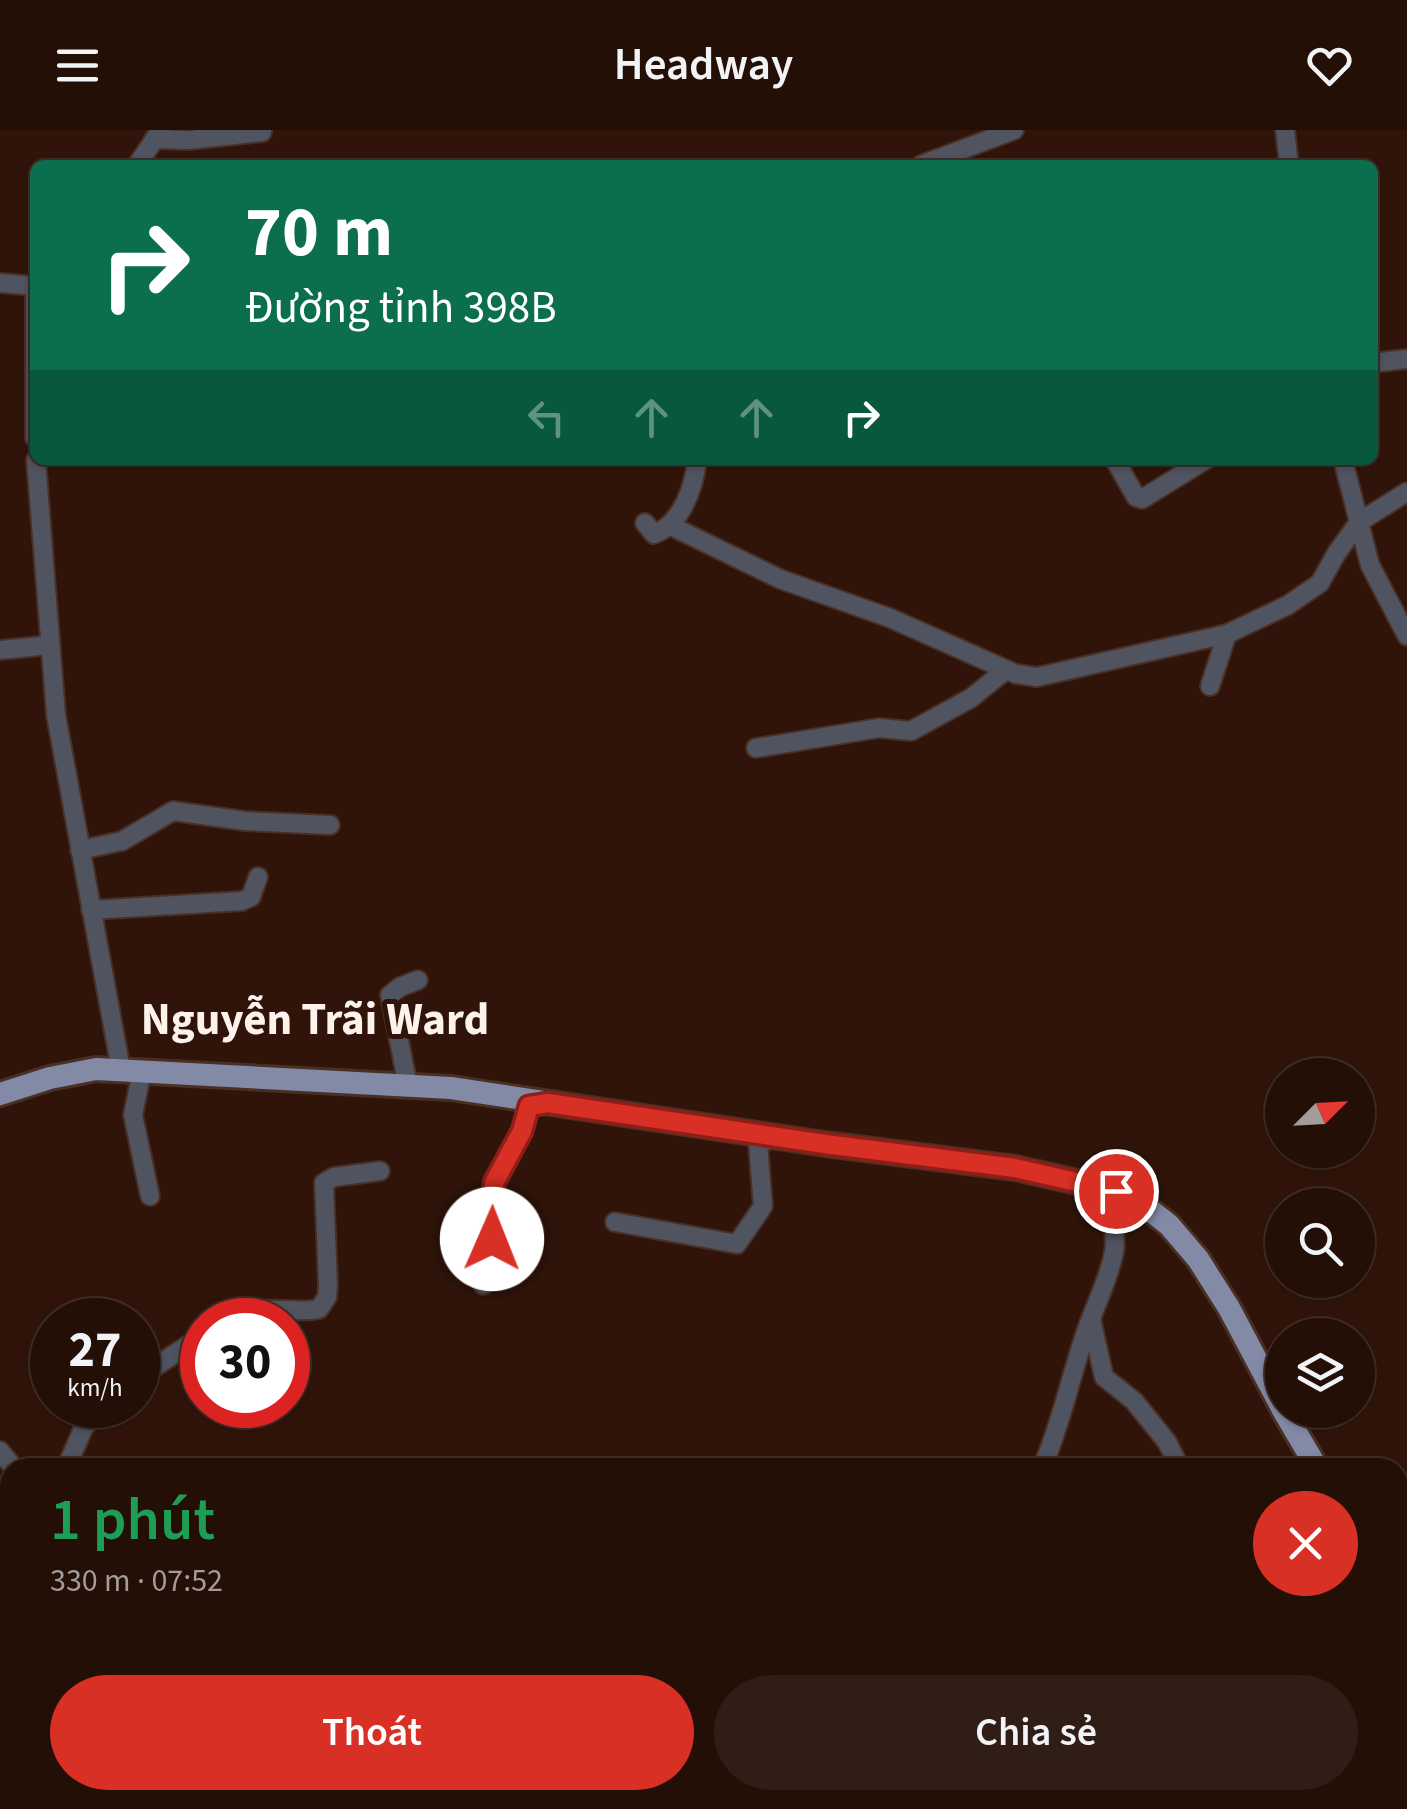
<!DOCTYPE html>
<html lang="vi">
<head>
<meta charset="utf-8">
<style>
  :root { --surface:#240f07; --page:#301d15; --text:#f1f3f6; --muted:#a39c9b; --line:#412f28; --accent:#d93025 }
  body { margin:0; font-family:"Source Sans 3",sans-serif; background:var(--page); color:var(--text); height:100vh; display:flex; flex-direction:column; font-size:38px; white-space:nowrap }
  * { box-sizing:border-box; margin:0 }
  p { font-size:32px; color:var(--muted) }
  .icon { flex:none; width:55px; height:55px; fill:none; stroke:currentColor; stroke-width:2; stroke-linecap:round; stroke-linejoin:round }
  .map { position:relative; flex:1; overflow:hidden }
  .panel { position:absolute; left:0px; top:1328px; width:1408px; height:352px; display:flex; flex-direction:column; background:var(--surface); border-radius:30px 30px 0 0; box-shadow:0 2px 8px #0004,0 0 0 2px var(--line) }
  .panel>* { flex:none }
  .hud { position:absolute; left:30px; top:30px; width:1348px; height:305px; border-radius:15px; box-shadow:0 2px 8px #0004,0 0 0 2px var(--line); background:#0b6e4f; color:#fff; overflow:hidden }
  .needle { width:65px; rotate:66deg }
  .controls { position:absolute; left:1265px; top:928px; display:grid; gap:20px }
  .controls a { display:grid; place-items:center; width:110px; height:110px; border-radius:50%; background:var(--surface); box-shadow:0 2px 8px #0004,0 0 0 2px var(--line); font-size:50px }
  .speed { position:absolute; left:30px; top:1168px; display:flex; gap:20px; font-size:50px; font-weight:700; text-align:center }
  .speed>* { display:grid; place-content:center; width:130px; height:130px; border-radius:50%; background:var(--surface); box-shadow:0 2px 8px #0004,0 0 0 2px var(--line); line-height:1 }
  .speed small { font-size:25px; font-weight:400 }
  .speed .limit { border:15px solid #d22; background:#fff; color:#111 }
  .pin { position:absolute; display:grid; place-items:center; width:85px; height:85px; color:#fff; margin:-42px; border:5px solid #fff; border-radius:50%; box-shadow:0 2px 10px #0007 }
  .me { position:absolute; width:110px; margin:-55px; rotate:1deg; stroke-linejoin:round; filter:drop-shadow(0 0 8px #0008) }
  .turn { display:flex; align-items:center; gap:35px; height:210px; padding:0 50px; font-size:45px }
  .turn .icon { width:130px; height:130px; stroke-width:2.5 }
  .turn b { display:block; font-size:70px; line-height:85px }
  .lanes { display:flex; align-items:center; height:95px; padding:0 50px; background:#0003; justify-content:center; gap:50px; direction:ltr }
  .lanes .off { opacity:.35 }
  .round { display:grid; place-items:center; flex:none; width:105px; height:105px; border-radius:52px; background:var(--page) }
  .summary { display:flex; align-items:center; justify-content:space-between; height:170px; padding:0 50px }
  h1 { font-size:60px; font-weight:600; line-height:75px; color:#1e9e55 }
  .primary-button { display:flex; gap:20px; margin-top:auto; padding:20px 50px }
  .primary-button a { flex:1; height:115px; border-radius:60px; background:var(--accent); color:#fff; font-size:40px; font-weight:600; line-height:115px; text-align:center }
  .primary-button a+a { background:var(--page); color:var(--text) }
  header { display:flex; justify-content:space-between; align-items:center; height:130px; padding:0 50px; background:var(--surface); font-size:45px; font-weight:600 }
  .map>svg:first-child { display:block }
  .lines { fill:none; stroke-linecap:round; stroke-linejoin:round }
  .minor-casing { stroke:#492f24; stroke-width:22 }
  .major-casing { stroke:#492f24; stroke-width:28 }
  .minor { stroke:#505360; stroke-width:18 }
  .major { stroke:#828aa5; stroke-width:22 }
  .route-casing { stroke:#8d1f18; stroke-width:25 }
  .route { stroke:#d93025; stroke-width:18 }
  .labels { text-anchor:middle; dominant-baseline:central; stroke-width:10; stroke-linejoin:round; paint-order:stroke }
  .town-label { font-size:45px; font-weight:bold; fill:#fef2ed; stroke:#301409 }
</style>
</head>
<body>
<header><svg class="icon" aria-label="menu" viewBox="0 0 24 24"><path d="M4 6h16M4 12h16M4 18h16"/></svg>Headway<svg class="icon" aria-label="heart" viewBox="0 0 24 24"><path d="M12 20l-8-8c-3-5 5-10 8-4 3-6 11-1 8 4z"/></svg></header>
<div class="map">
<svg width="1407" height="1679" viewBox="0 0 1407 1679">
  <rect width="100%" height="100%" fill="#301409"/>
  <g class="lines">
    <g class="minor-casing">
      <g id="minor">
        <polyline points="1285,0 1289,35"/>
        <polyline points="154,9 189,10 262,2"/>
        <polyline points="137,35 161,0"/>
        <polyline points="921,35 1014,0"/>
        <polyline points="0,153 35,156"/>
        <polyline points="35,156 35,308"/>
        <polyline points="1372,233 1407,229"/>
        <polyline points="36,330 56,585 121,940"/>
        <polyline points="1115,330 1136,367 1142,369 1205,330"/>
        <polyline points="1343,330 1370,435 1407,506"/>
        <path d="M645,393l9,11c28,-10 40,-47 43,-74"/>
        <polyline points="669,395 780,449 890,488 1016,544 1037,547 1227,504 1288,475 1320,453 1336,424 1359,392 1407,362"/>
        <polyline points="0,520 50,515"/>
        <polyline points="1210,556 1227,504"/>
        <polyline points="756,618 879,598 911,601 971,568 1006,540"/>
        <polyline points="80,720 122,711 173,681 245,691 330,695"/>
        <polyline points="91,780 242,771 251,767 258,747"/>
        <polyline points="142,940 133,985 150,1066"/>
        <polyline points="408,956 390,865 400,857 418,850"/>
        <polyline points="615,1092 737,1114 763,1076 758,1014 775,1007"/>
        <polyline points="483,1155 486,1123 495,1098 494,1053 521,1001 529,976 547,973"/>
        <polyline points="1091,1189 1104,1247 1134,1271 1167,1312 1180,1338"/>
        <path d="M227,1190c25,-19 63,-5 92,-11l8,-12 1,-12 -4,-102 10,-6 46,-6"/>
        <polyline points="138,1244 147,1242 202,1206"/>
        <polyline points="0,1321 14,1338"/>
        <polyline points="66,1338 84,1297 103,1275"/>
        <path d="M1042,1338c18,-41 27,-85 41,-127 9,-30 25,-58 31,-89 4,-22 -9,-39 9,-58"/>
        <polyline points="1398,1515 1407,1520"/>
        <polyline points="0,1539 10,1539"/>
        <polyline points="1304,1679 1310,1670"/>
      </g>
    </g>
    <g class="major-casing">
      <g id="major">
        <polyline points="0,964 50,948 96,939 451,958 825,1014 1015,1038 1117,1061 1136,1069 1169,1095 1198,1129 1229,1178 1282,1278"/>
        <polyline points="1283,1280 1317,1338"/>
        <polyline points="1398,1400 1407,1405"/>
      </g>
    </g>
    <use href="#minor" class="minor"/>
    <use href="#major" class="major"/>
  </g>
  <g class="lines">
    <g class="route-casing">
      <polyline id="route" points="492,1109 494,1053 522,1001 529,976 548,973 825,1014 1015,1038 1116,1061"/>
    </g>
    <use href="#route" class="route"/>
  </g>
  <g class="labels">
    <g class="town-label">
      <text x="315" y="890">Nguyễn Trãi Ward</text>
    </g>
  </g>
</svg>
<div class="controls">
<a><svg class="needle" viewBox="-14 -14 28 28"><path d="M0-13l5 13h-10z" fill="#e53935"/><path d="M0 13l5-13h-10z" fill="#a39c9b"/></svg></a>
<a><svg class="icon" aria-label="search" viewBox="0 0 24 24"><circle cx="10" cy="10" r="6"/><path d="M15 15l6 6"/></svg></a>
<a><svg class="icon" aria-label="layers" viewBox="0 0 24 24"><path d="M12 4l9 5-9 5-9-5zM3 14l9 5 9-5"/></svg></a>
</div>
<div class="speed"><div>27<small>km/h</small></div><div class="limit">30</div></div>
<div class="pin" style="left:1116px;top:1061px;background:#d93025"><svg class="icon" aria-label="arrive" viewBox="0 0 24 24"><path d="M6 21V4h12l-3 4 3 4H6"/></svg></div>
<svg class="me" style="left:492px;top:1109px" viewBox="-20 -20 40 40"><circle r="19" fill="#fff"/><path d="M0-13L10 11 0 6-10 11z" fill="#d93025"/></svg>
<div class="hud">
<div class="turn"><svg class="icon" aria-label="right" viewBox="0 0 24 24"><path d="M7 20v-9h11M14 6l5 5-5 5"/></svg><div><b>70 m</b>Đường tỉnh 398B</div></div>
<div class="lanes"><svg class="icon off" aria-label="left" viewBox="0 0 24 24"><path d="M17 20v-9H6M10 6l-5 5 5 5"/></svg><svg class="icon off" aria-label="ahead" viewBox="0 0 24 24"><path d="M12 20V5M6 11l6-6 6 6"/></svg><svg class="icon off" aria-label="ahead" viewBox="0 0 24 24"><path d="M12 20V5M6 11l6-6 6 6"/></svg><svg class="icon" aria-label="right" viewBox="0 0 24 24"><path d="M7 20v-9h11M14 6l5 5-5 5"/></svg></div>
</div>
<section class="panel">
<div class="summary"><div><h1>1 phút</h1><p>330 m · 07:52</p></div><a class="round" style="background:#d93025;color:#fff"><svg class="icon" aria-label="close" viewBox="0 0 24 24"><path d="M6 6l12 12M18 6L6 18"/></svg></a></div>
<div class="primary-button"><a>Thoát</a><a>Chia sẻ</a></div>
</section>
</div>
</body>
</html>
